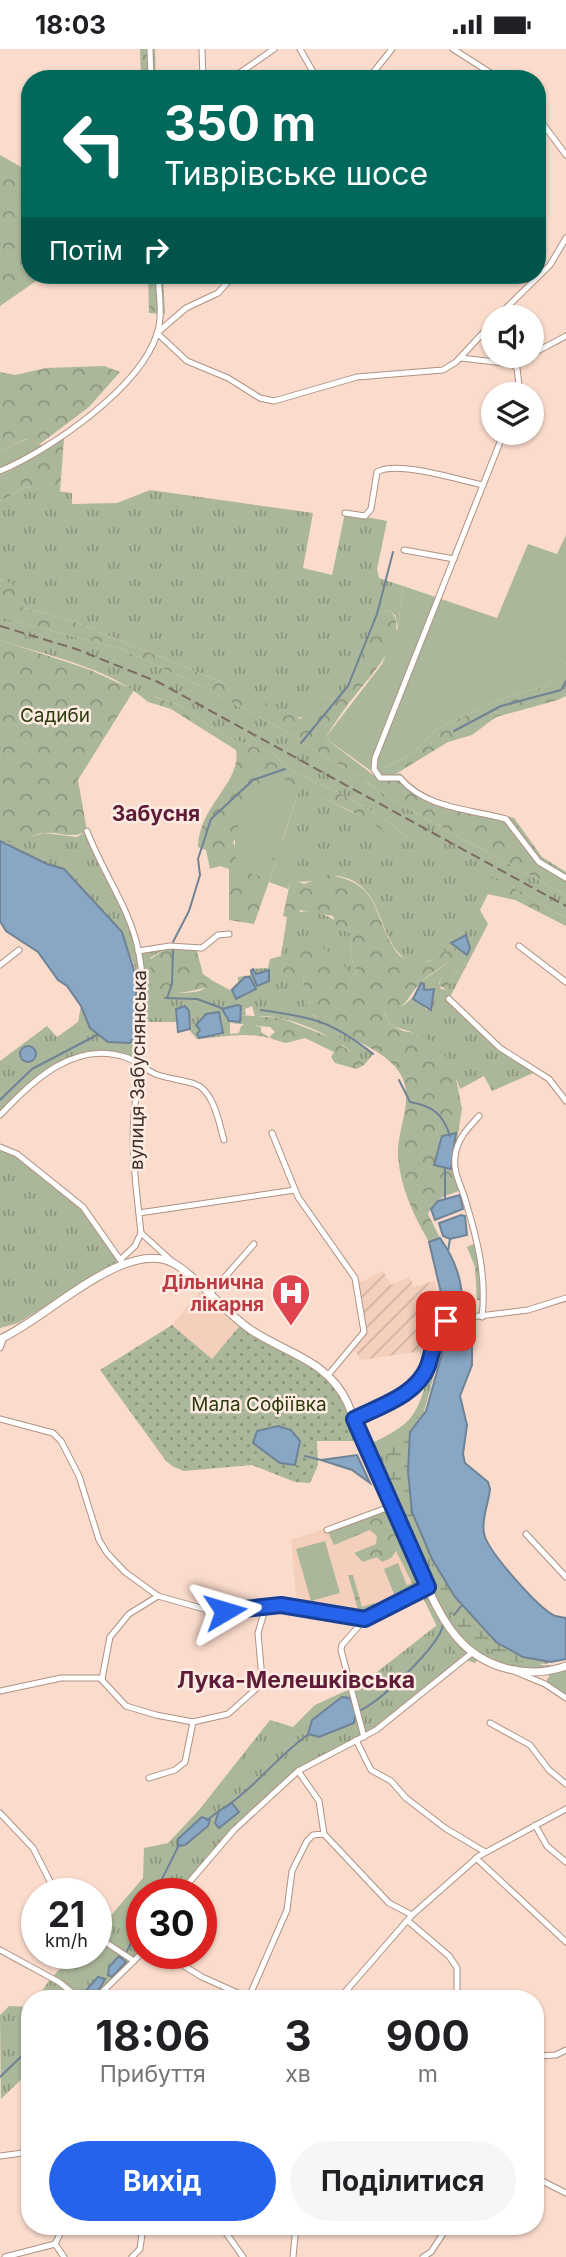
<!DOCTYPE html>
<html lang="uk">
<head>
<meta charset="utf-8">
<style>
  :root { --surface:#fff; --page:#f6f6f6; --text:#202124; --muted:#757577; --accent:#2563eb }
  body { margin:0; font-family:Inter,sans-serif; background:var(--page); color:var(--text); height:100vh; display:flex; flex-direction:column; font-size:26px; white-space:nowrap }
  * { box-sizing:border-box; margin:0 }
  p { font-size:23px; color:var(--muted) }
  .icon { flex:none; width:38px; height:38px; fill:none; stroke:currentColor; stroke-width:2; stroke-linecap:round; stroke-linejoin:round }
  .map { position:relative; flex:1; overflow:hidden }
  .panel { position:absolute; left:21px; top:1941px; width:523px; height:245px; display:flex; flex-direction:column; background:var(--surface); border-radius:28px; box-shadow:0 2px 5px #0004 }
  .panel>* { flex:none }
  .banner { position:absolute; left:21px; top:21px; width:525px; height:214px; border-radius:28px; box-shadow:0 2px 5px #0004; background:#00695c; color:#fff; overflow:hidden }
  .tools { position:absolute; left:481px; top:256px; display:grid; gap:14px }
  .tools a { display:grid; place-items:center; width:63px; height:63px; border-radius:50%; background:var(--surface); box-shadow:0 2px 5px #0004; font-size:35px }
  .speed { position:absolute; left:21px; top:1829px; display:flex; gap:14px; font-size:35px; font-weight:700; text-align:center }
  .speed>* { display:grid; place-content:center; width:91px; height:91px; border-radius:50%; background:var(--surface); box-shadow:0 2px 5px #0004; line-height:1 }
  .speed small { font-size:18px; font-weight:400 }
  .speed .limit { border:10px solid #d22; background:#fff; color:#111 }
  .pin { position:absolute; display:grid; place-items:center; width:60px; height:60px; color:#fff; margin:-30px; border-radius:14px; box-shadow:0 4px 10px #0006 }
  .me { position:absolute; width:77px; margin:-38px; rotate:83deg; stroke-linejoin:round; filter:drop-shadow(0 0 5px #0008) }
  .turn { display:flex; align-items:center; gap:24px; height:147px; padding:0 28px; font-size:32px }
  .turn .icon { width:91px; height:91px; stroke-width:2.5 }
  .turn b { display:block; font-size:49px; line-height:60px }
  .then { display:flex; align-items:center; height:66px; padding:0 28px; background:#0003; gap:14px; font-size:26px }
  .eta { display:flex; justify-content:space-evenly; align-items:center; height:119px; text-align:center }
  .eta b { font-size:42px; font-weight:700; line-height:49px }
  .action { display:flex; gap:14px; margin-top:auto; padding:14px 28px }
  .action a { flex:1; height:80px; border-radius:42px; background:var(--accent); color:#fff; font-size:28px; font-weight:700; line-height:80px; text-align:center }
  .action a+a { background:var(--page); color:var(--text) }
  .status { display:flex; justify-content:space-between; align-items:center; height:49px; padding:0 35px; background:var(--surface); direction:ltr }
  .status svg { height:19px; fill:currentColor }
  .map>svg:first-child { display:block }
  .industrial { fill:url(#industrial-furrows) }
  .built { fill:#f4cfbc }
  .grass { fill:url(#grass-tufts); fill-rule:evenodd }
  .forest { fill:url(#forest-crowns) }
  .wetland { fill:url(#wetland-marsh) }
  .park { fill:url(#park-dots) }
  .garden { fill:#abb79a }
  .water { fill:#87a7c4; stroke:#708396; stroke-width:2 }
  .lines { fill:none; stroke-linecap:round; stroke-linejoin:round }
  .stream { stroke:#708396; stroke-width:2 }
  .minor-casing { stroke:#ae9283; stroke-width:7 }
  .major-casing { stroke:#ae9283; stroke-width:9 }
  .minor { stroke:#fff; stroke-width:5 }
  .major { stroke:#fff; stroke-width:7 }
  .rail { stroke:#7c6b61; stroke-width:2; stroke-dasharray:10 5; stroke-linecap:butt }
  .route-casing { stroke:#184099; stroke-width:18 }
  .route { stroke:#2563eb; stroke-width:12 }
  .labels { text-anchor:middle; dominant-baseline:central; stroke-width:5; stroke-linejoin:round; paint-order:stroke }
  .park-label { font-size:19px; fill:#2c3a0e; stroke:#feebe2 }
  .street-label { font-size:19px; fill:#3b3029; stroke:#feebe2 }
  .health-label { font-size:19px; font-weight:bold; fill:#be3a42; stroke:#feebe2; text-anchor:end }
  .neighbourhood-label { font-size:21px; font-weight:bold; fill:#5e1c38; stroke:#feebe2 }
  .quarter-label { font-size:23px; font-weight:bold; fill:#5e1c38; stroke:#feebe2 }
</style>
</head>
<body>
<div class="status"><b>18:03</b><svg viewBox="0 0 49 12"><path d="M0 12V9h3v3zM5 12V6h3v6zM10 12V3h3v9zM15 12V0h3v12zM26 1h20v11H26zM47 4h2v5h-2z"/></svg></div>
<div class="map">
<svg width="566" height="2208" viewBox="0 0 566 2208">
  <defs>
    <pattern id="industrial-furrows" width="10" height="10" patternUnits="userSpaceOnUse" patternTransform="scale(1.75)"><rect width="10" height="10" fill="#f4cfbc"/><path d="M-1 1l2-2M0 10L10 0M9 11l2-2" fill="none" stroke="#d2b2a2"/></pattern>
    <pattern id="grass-tufts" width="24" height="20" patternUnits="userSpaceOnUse" patternTransform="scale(1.75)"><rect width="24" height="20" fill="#abb79a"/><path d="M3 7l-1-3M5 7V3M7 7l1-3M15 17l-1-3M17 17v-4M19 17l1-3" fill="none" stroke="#8c957e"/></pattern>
    <pattern id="forest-crowns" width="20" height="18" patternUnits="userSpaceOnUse" patternTransform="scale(1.75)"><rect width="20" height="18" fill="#abb79a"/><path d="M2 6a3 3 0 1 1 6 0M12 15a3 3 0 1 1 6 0" fill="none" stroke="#8c957e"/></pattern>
    <pattern id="wetland-marsh" width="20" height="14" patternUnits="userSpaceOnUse" patternTransform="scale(1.75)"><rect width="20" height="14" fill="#abb79a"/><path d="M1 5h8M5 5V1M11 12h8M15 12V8" fill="none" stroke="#8c957e"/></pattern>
    <pattern id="park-dots" width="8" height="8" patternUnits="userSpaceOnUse" patternTransform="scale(1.75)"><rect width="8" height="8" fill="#abb79a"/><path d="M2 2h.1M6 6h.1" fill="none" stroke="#8c957e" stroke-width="1.8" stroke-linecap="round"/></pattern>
  </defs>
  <rect width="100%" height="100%" fill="#fadbcc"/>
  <polygon class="industrial" points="383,1222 391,1236 410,1227 413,1238 435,1232 441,1271 428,1283 422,1302 361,1311 353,1299 362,1287 357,1235"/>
  <g class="built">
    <polygon points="202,1240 242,1274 212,1310 172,1276"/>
    <polygon points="392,1457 428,1538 365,1570 297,1558 291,1491"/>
  </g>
  <g class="grass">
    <polygon points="27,390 40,395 44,401 0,428 0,402"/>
    <polygon points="26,438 72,444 72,455 117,454 150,441 313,464 303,519 332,526 345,464 387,472 377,520 379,529 403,537 398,578 395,566 389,561 377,565 348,637 336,652 324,647 306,668 293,669 219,632 63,568 23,559 3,531 0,531 0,452"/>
    <path d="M0,568l121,32 80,37 91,49 113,72 161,88v23l-58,-34 -27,-2 7,12 -8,16 8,14 -39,75 44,42 45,30 -46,20 -8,-15 -24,13c-6,-22 -24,-44 -44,-55 -7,-4 -18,-5 -26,-9l-6,-14 20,-6 9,-8 14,13 3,-22 -6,2 -2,-7 -5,4 2,-4 30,-21 -10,21 2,6 5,1 10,-18 11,-9 -27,-6 -22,7c-38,-9 -31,-60 -60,-80 -27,-20 -47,7 -67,-6l12,-30 -21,-6 18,-55 110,53 -25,-21 -51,-29 -41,-18 -20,-19 -44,-15 -53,-34 -21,-7 -7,5c-39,-35 -100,-46 -148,-62z"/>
    <path d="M376,723l18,3 6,-2c29,35 74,32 114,45l28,39 24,15v9l-28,-17 -30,-41 -86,-25z"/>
    <path d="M87,782l13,37 21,32 17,50 32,-4 -20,12 12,34c16,1 42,4 51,-11l17,9 8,-8v-5l12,-2v-6l18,-1 2,-9 11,-3 6,-39c25,-13 44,-2 63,16l1,24 6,15 -7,7 -46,-5 -1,16 11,26 60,37 -10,12c-17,-25 -80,-54 -109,-48l-3,-11 -7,3 1,6h-5v-9l-15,1 -1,10 5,6v11l9,-1 2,-7 5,-3 15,4v5l11,7c-24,-8 -50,-2 -75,0l-7,-8 1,-5 -9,-20 -6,3v13h-34l-1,44c-21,-17 -60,-12 -83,-1 -21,10 -41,35 -58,50v-54l47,-35 10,11 21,-15 3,-16c7,26 28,45 54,31v-69l-13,-36 -58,-63 -17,-5 -41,-21 38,-10 33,4zM222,970l-1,16 -22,2 -2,-3z"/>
    <polygon points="0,1098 9,1101 79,1154 120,1211 18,1274 0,1279"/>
    <path d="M436,1319l-13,47 118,250h10v6h15v27l-21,-14 6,-12 -22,1 -49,-17 -33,-32 -81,-178c46,-22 51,-27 63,-76z"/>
    <polygon points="437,1576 462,1609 376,1681 311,1713 234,1781 180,1844 142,1844 142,1904 95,1949 36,1950 51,1929 76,1904 96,1904 96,1884 143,1829 144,1799 168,1794 199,1761 270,1671 293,1678 315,1656 363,1634"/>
    <polygon points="9,1957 30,1958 30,2022 1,2050 0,1966"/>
  </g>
  <g class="forest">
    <polygon points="140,0 155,0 156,30 141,30"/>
    <polygon points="0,106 30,123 30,226 45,226 0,257"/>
    <polygon points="148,226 163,226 165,265 149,264"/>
    <polygon points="104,317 120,323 89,358 40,395 26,390 0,402 0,323 15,326 46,319"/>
    <polygon points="64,389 60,443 26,438 0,452 0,428"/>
    <path d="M0,531l12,3 11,25 40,9 156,64 81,38 24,-23 12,5 12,-15 29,-72 12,-4c25,20 -19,66 -32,83 -12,14 -22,30 -32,45l51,39 22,2 24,19 86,25 30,40 28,18v14l-161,-88 -113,-72 -91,-49 -80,-37 -121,-32z"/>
    <path d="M0,591l88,29 46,21 -56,90 9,51c-16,9 -27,0 -44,2 -14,2 -29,13 -43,8z"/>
    <polygon points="566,614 566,647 558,651 496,668 472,686 448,693 394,726 385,729 376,723 413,704 438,679 503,649 546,637"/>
    <path d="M154,648l22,7 53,34 44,15 20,19 41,18 51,29 26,22 -9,1 -51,-31 -74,-34 -44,65 6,17 26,6 9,-9 2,6 -22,62 -25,-4v-51l-9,-3 -10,3 -4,-19 -8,-3c1,-42 44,-65 38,-97l-65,-41 -23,-7z"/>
    <path d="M327,826c58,7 44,46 73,81 21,11 35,7 50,-11l17,18 -11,9 -10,18 -7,-5 8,-22c-8,6 -21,13 -28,21 -12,14 -13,26 -35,28l6,13 13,6 19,3 21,19 11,15 8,41 -8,49 7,32c-17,7 -24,6 -33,24l12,24 -11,4c-16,-28 -28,-53 -31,-85 -2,-26 16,-55 4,-80 -16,-32 -64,-38 -88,-62 -5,-4 -8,-12 -12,-17l2,-23 -9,8 -9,-1 -4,-16 10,-14 25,-9 26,20 7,16 7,-7 -6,-15 -1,-24 -13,-5 -4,-12 -33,-6 -4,22 -6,3 -3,-18 -4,-1 8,-38 13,6z"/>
    <polygon points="488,828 508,835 566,869 566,877 515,851 488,845 480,833"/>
    <path d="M170,897l26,2 7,26 10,7 -2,6c-21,3 -39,12 -60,1l-2,-28z"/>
    <polygon points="241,966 281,969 332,989 338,987 343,991 341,996 359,1008 364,1016 356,1020 335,1014 331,1008 334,1003 305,989 286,994 272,990 270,987 275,983 270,978 230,974 240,973"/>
    <polygon points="476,1194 484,1253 477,1251 475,1218 467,1198"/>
    <polygon points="392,1457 428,1538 400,1547 397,1541 412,1534 396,1502 391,1509 382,1513 377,1508 363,1513 354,1504 376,1495 377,1487 370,1481 334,1496 327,1481"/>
    <polygon points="348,1526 353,1526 362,1558 374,1554 379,1560 360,1567"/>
    <path d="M431,1542l16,33 33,32 -5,7c-28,-7 -41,-44 -53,-67z"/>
  </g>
  <polygon class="wetland" points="423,1366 421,1373 549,1613 547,1615 504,1612 482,1594 468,1590 453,1571 441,1543 440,1530 415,1477 406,1471 386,1421 389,1397 418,1367"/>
  <polygon class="park" points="242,1274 329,1325 366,1397 358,1400 354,1392 317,1392 318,1416 310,1434 295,1433 252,1416 184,1422 174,1418 166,1412 100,1321 172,1276 212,1310"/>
  <g class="garden">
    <polygon points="566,486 566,614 546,637 503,649 438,679 413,704 374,724 325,689 382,615 398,578 403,537 497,569 528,495 557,505"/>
    <path d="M277,728l23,10 -18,54 21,7 -15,41 -19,-7 7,-20 -2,-5 -9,8 -5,11 -20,-5c-16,-35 7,-74 37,-94z"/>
    <polygon points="325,1492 340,1544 311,1552 296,1500"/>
    <polygon points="398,1514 408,1539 394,1545 384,1520"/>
  </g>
  <g class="water">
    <polygon points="0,792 47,815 64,820 122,883 136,928 136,984 130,994 108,993 90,979 81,957 67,937 58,931 38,903 6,882 0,872"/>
    <polygon points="466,886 470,899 467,906 451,894"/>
    <polygon points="253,920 256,925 269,921 269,932 257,937 251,922"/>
    <polygon points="245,928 250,928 256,940 236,950 232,941"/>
    <polygon points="421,934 424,935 424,941 434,940 431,961 413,950"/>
    <polygon points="237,956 241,957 240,973 229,972 222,960"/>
    <polygon points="185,957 189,962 190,980 178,983 176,960"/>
    <polygon points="219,963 223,984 199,989 197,985 200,981 196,976 206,965"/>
    <circle cx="28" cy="1005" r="8"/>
    <polygon points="456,1084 451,1120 434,1116 442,1087"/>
    <polygon points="460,1146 463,1160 435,1171 431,1160 438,1152"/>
    <polygon points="461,1166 465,1167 467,1186 450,1190 443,1187 439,1174"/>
    <path d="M440,1189c12,17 21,37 22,59l8,2v14l-24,1 -17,-72z"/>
    <path d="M461,1271l11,12v33l-12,31 7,29 -4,29 2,9 23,19 2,7c-1,14 -9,29 -6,44 2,17 51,70 66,80 5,4 10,4 16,5v41l-15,3 -28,-5 -27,-15 -41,-45 -23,-38 -20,-47 -4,-40 2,-40 16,-21 24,-86z"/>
    <polygon points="278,1377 291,1381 300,1392 295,1416 280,1414 253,1394 257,1382"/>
    <polygon points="357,1406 370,1434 352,1421 321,1411"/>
    <polygon points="342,1648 350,1649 356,1662 354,1674 319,1688 308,1685 312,1671"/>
    <polygon points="232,1754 239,1763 219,1779 215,1774 219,1762"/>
    <polygon points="202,1768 210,1771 208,1777 185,1796 178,1797 178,1790"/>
    <polygon points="119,1907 126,1913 112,1928 108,1926 109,1918"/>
    <path d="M98,1928l7,2c-3,8 -12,19 -20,19l-2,-4z"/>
  </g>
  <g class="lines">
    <g class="stream">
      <polyline points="454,682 501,657 561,641 566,632"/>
      <polyline points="301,694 348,637 377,565 393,503"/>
      <polyline points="173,893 189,862 200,826 198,810 211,770 253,731 285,720"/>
      <polyline points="165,949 197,950 224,960"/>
      <polyline points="167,949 172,935 173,901"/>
      <path d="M261,961c51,7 71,11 112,44"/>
      <path d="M399,1031l11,22c23,4 33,12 40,34"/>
      <polyline points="0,1051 32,1020 97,986"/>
      <polyline points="445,1149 445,1120"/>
      <polyline points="448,1202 450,1190"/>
      <polyline points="305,1407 321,1411"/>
      <polyline points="454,1566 462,1556"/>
      <path d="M361,1661c21,-10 78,-64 82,-85"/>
      <path d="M224,1759c32,-21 53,-52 85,-74"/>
      <polyline points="207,1771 219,1762"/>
      <polyline points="155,1844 179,1796"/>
      <polyline points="127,1902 142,1871"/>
      <polyline points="0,2028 30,1999"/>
    </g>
    <g class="minor-casing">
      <g id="minor">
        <polyline points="150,0 151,30"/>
        <polyline points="202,0 203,30"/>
        <polyline points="300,0 317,30"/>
        <polyline points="453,0 500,30"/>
        <polyline points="231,30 274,0"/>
        <polyline points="368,30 392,0"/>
        <polyline points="537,67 566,106"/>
        <polyline points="234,226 218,244 186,259 157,284 187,312 228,329 260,349 274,352 357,328 443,321 456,313 494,272"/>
        <polyline points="497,268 550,216 566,189"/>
        <polyline points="532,305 566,287"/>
        <polyline points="461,309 512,315 529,306"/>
        <polyline points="512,315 517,319 520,345"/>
        <path d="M504,383l-129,326 -1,11 6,9h20c26,31 70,31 106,41l33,43 27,16"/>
        <path d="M0,422c50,-21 140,-83 157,-137 6,-18 2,-40 1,-59"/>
        <path d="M345,464l20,3 6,-7 6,-37c20,-12 82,8 106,13"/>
        <polyline points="404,501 454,510"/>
        <path d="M87,782c16,43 44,78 52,123 10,53 0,108 -5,161 -3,39 3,79 7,118l33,30"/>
        <polyline points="519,897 566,933"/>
        <polyline points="138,902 170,897 202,899 218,886 229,885"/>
        <polyline points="0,916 19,901"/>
        <polyline points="449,950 500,999 549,1030 566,1052"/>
        <path d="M0,1066c32,-33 73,-75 125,-58 12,4 21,14 33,18 12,4 25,5 37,9 19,7 24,39 29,56"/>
        <path d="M479,1067c-12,13 -22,23 -24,41 -2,16 6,28 10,42 12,39 22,78 17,118"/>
        <polyline points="272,1084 298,1148 355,1229 364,1283 329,1325"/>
        <polyline points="0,1098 17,1105 83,1158 123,1215"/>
        <polyline points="139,1164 295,1141"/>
        <polyline points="120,1211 135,1197 141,1184"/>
        <polyline points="209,1246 254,1195"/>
        <polyline points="0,1299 4,1288"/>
        <polyline points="0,1370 53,1384 61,1392 79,1427 99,1491 107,1504 125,1523 158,1547 204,1560 225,1562 281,1556 365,1570 428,1538"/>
        <polyline points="354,1370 412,1340 427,1319 442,1276 446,1271 528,1261 566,1249"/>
        <polyline points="327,1481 392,1457"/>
        <polyline points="526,1485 566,1528"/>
        <polyline points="516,1623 545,1635 566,1649"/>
        <polyline points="102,1630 110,1588 129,1565 158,1547"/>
        <polyline points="0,1642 61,1629 100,1629 126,1657 156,1666 193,1673 228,1665 257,1639 262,1630 258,1584 266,1557"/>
        <polyline points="490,1674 530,1696 549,1721 566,1735"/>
        <polyline points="364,1688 341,1601 342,1596 365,1570"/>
        <polyline points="356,1691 371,1721 391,1732 406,1749 445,1779 485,1803"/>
        <polyline points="298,1722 319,1752 324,1785"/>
        <polyline points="149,1729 175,1721 185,1713 193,1673"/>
        <polyline points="0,1764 33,1799 56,1844"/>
        <polyline points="535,1776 547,1797 566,1813"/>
        <polyline points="476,1809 566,1893"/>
        <polyline points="180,1844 234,1781 298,1722 376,1681 473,1603"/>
        <polyline points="408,1872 449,1907 457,1919 457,1950"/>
        <polyline points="96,1887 134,1912"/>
        <polyline points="0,1901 59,1933 80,1950"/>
        <polyline points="163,1904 202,1928 251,1950"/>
        <polyline points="249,1948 287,1861 292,1822 307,1792 313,1786 324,1785 389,1854 412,1866"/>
        <polyline points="95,1950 142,1904"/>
        <polyline points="339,1950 412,1866 479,1807 566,1760"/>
        <polyline points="536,2007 556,2006 566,2001"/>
        <polyline points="0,2107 30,2103"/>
        <polyline points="536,2129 566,2144"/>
        <polyline points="221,2177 243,2208"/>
        <polyline points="55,2195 64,2177"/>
        <polyline points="55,2195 64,2208"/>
        <polyline points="5,2208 55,2195"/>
        <polyline points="132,2208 140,2200 143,2177"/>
        <polyline points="293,2208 296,2177"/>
        <polyline points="423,2208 431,2203 448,2177"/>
      </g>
    </g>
    <g class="major-casing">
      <path id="major" d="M0,1290c44,-18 127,-104 175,-75 26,16 49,48 76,66 36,24 76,30 96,72 21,50 43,99 64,147 14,31 27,70 51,94 27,27 69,36 104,23"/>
    </g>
    <use href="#minor" class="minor"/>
    <use href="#major" class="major"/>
    <polyline class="rail" points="0,577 76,600 158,633 566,857"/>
  </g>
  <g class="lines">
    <g class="route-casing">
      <path id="route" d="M225,1562l56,-6 84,14 63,-32 -74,-168c26,-13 63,-24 74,-53 5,-15 7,-34 18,-45"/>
    </g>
    <use href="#route" class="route"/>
  </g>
  <defs>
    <g id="hospital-pin" transform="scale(2.0125)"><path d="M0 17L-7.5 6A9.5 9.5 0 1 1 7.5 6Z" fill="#e0444e" stroke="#feebe2"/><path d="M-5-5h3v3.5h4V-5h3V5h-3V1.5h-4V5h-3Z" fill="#fff"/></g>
  </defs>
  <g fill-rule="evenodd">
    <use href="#hospital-pin" x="291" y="1244"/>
  </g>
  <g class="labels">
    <g class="park-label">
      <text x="55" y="666">Садиби</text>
      <text x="259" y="1355">Мала Софіївка</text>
    </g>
    <g class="street-label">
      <text transform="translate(138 1021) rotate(-89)">вулиця Забуснянська</text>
    </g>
    <g class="health-label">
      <text x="264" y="1233">Дільнична<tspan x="264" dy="22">лікарня</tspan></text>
    </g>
    <g class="neighbourhood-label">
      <text x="156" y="764">Забусня</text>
    </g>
    <g class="quarter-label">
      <text x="296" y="1631">Лука-Мелешківська</text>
    </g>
  </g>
</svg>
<div class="tools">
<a><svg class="icon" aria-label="sound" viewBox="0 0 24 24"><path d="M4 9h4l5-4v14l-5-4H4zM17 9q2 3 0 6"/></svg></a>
<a><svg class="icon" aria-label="layers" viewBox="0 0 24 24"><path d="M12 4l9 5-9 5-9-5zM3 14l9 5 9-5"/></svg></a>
</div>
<div class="speed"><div>21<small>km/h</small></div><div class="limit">30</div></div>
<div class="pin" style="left:446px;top:1272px;background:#d93025"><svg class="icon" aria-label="arrive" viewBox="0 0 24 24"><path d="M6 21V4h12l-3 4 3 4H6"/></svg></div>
<svg class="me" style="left:225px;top:1562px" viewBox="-20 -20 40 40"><path d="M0-17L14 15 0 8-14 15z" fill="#2563eb" stroke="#fff" stroke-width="4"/></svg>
<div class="banner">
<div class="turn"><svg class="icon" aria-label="left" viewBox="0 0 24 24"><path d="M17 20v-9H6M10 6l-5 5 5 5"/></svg><div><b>350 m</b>Тиврівське шосе</div></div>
<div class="then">Потім<svg class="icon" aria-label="right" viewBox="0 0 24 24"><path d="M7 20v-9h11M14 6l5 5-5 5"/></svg></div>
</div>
<section class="panel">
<div class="eta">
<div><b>18:06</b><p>Прибуття</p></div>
<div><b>3</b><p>хв</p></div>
<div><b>900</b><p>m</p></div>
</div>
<div class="action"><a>Вихід</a><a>Поділитися</a></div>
</section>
</div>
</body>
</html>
